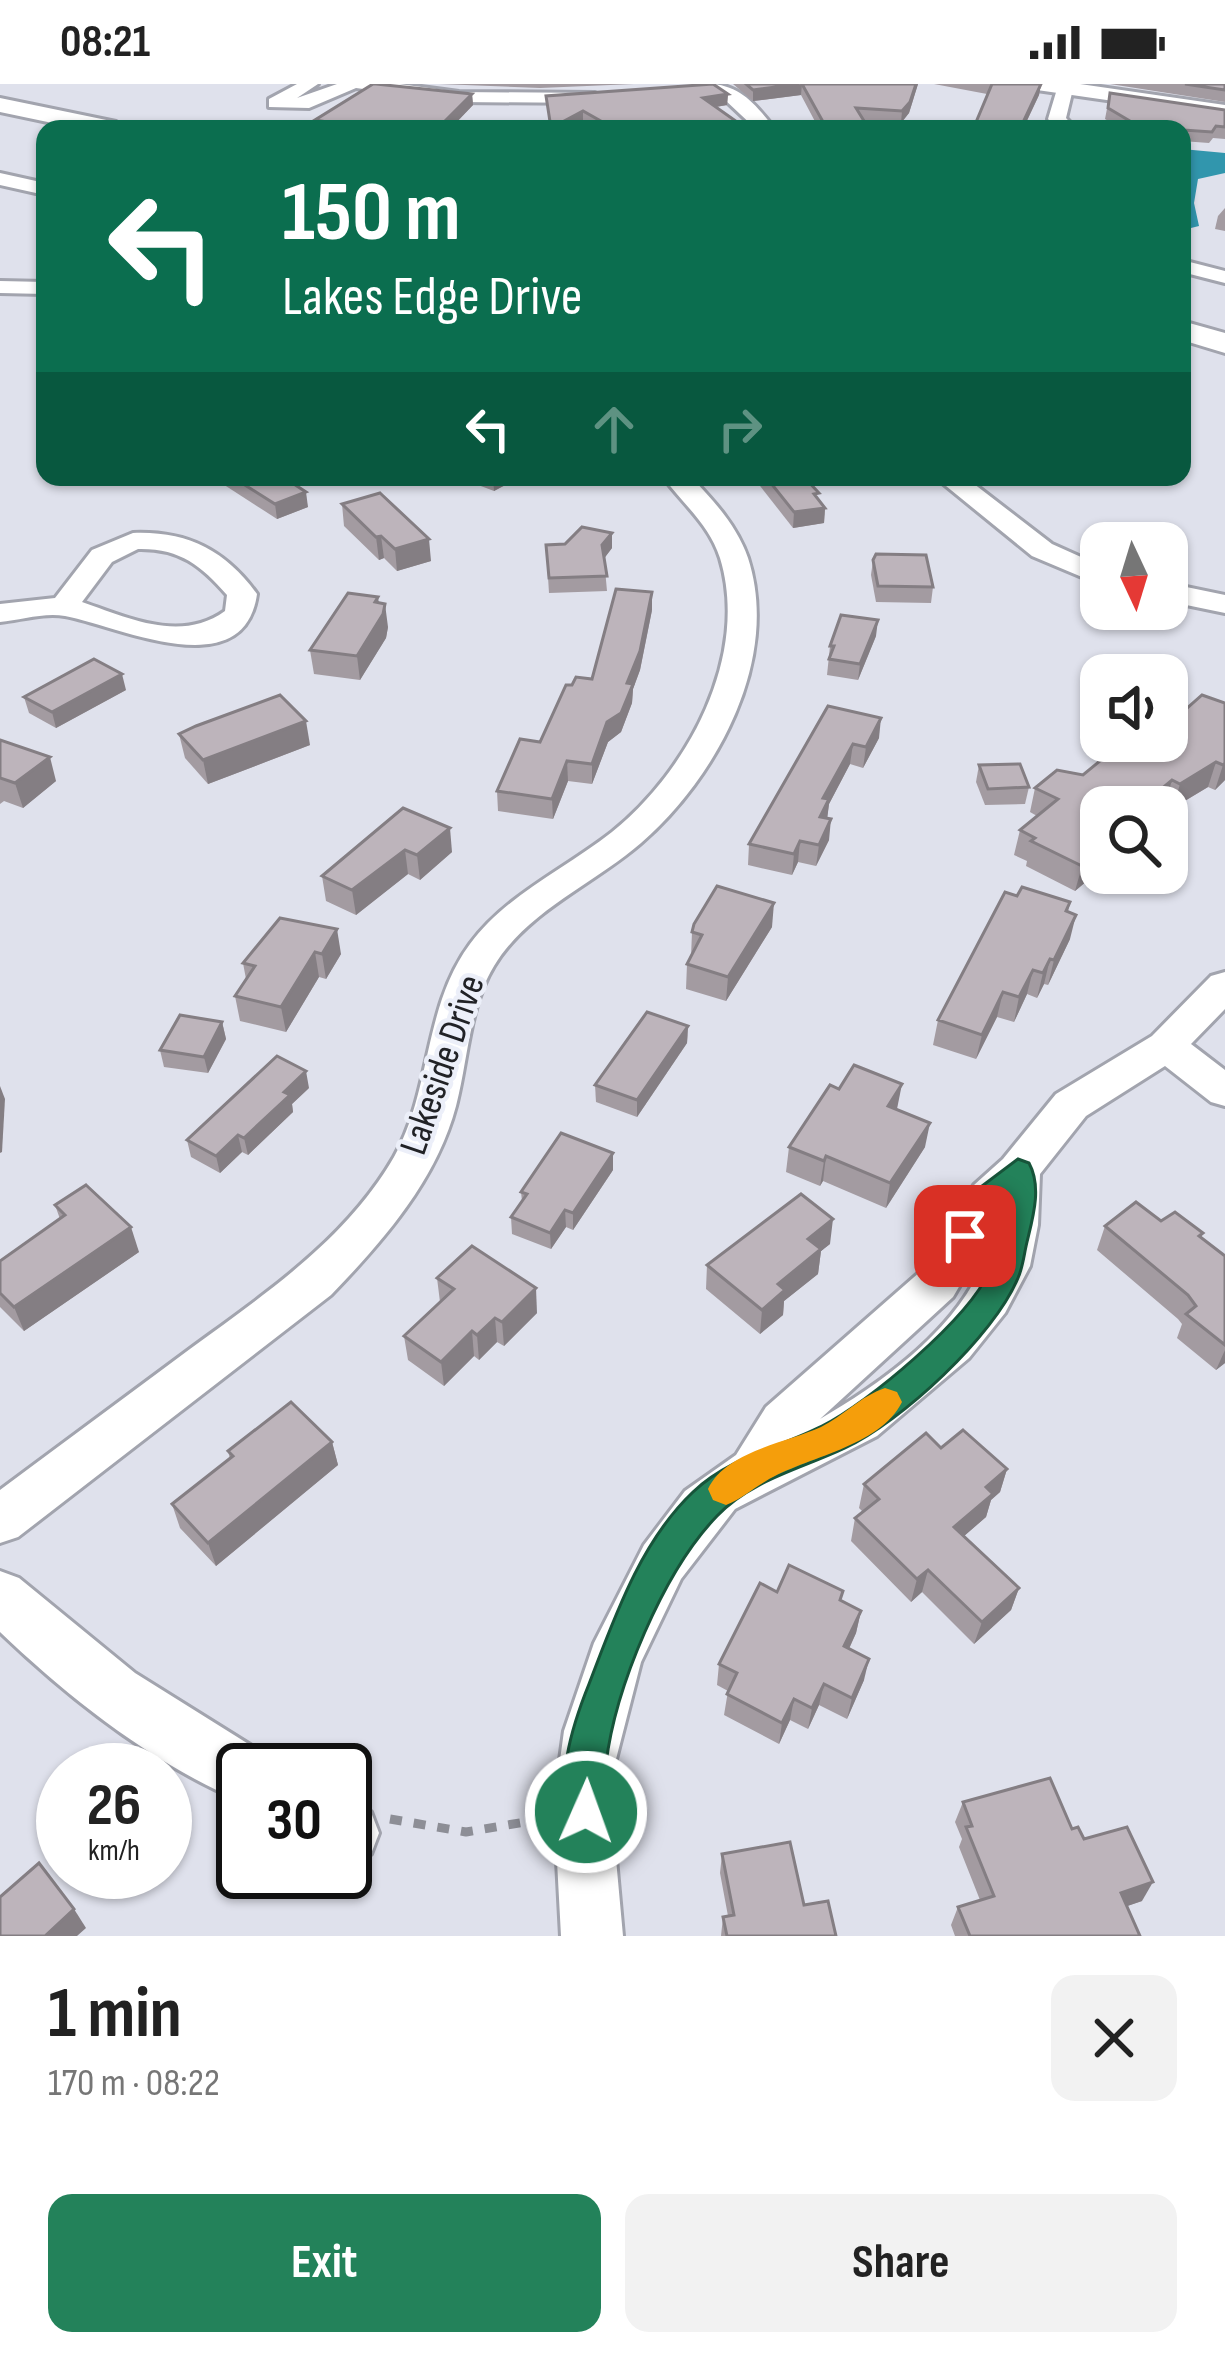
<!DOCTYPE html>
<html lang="en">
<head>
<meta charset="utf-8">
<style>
  :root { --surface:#fff; --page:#f2f2f2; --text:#222; --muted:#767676; --accent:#23825a }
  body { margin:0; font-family:"Sofia Sans Condensed",sans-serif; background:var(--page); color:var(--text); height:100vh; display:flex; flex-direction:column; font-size:45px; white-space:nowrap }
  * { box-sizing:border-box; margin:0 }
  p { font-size:39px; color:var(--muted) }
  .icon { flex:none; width:66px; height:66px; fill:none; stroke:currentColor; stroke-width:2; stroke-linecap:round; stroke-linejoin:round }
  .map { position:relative; height:1852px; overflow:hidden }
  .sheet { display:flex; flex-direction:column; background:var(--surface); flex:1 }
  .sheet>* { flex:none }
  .banner { position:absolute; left:36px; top:36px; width:1155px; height:366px; border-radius:24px; box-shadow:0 3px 9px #0004; background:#0b6e4f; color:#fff; overflow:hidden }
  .needle { width:78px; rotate:176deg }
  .tools { position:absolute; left:1080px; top:438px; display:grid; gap:24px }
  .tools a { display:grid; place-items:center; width:108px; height:108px; border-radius:24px; background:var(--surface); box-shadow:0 3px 9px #0004; font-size:60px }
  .speed { position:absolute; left:36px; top:1659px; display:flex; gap:24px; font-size:60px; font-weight:700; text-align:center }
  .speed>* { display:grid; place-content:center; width:156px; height:156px; border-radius:50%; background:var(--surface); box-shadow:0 3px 9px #0004; line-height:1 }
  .speed small { font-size:30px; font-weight:400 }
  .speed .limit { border:6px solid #111; border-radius:18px; background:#fff; color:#111 }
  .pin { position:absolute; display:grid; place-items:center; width:102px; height:102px; color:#fff; margin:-51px; border-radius:24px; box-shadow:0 6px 18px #0006 }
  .me { position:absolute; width:132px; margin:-66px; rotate:2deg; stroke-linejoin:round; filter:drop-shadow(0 0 9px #0008) }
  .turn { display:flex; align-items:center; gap:42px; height:252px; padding:0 48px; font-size:54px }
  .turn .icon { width:156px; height:156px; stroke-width:2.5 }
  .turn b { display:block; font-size:84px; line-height:102px }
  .lanes { display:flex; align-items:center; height:114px; padding:0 48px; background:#0003; justify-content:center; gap:60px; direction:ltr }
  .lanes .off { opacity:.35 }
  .round { display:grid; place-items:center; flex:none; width:126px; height:126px; border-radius:24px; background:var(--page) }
  .headline { display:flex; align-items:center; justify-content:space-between; height:204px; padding:0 48px }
  h1 { font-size:72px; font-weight:700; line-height:90px }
  .primary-button { display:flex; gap:24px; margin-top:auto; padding:24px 48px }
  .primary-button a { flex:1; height:138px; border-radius:24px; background:var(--accent); color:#fff; font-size:48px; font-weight:700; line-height:138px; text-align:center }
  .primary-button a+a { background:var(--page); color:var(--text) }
  .status { display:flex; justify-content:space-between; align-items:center; height:84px; padding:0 60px; background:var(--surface); direction:ltr }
  .status svg { height:33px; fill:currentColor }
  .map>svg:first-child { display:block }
  .water { fill:#3196ad }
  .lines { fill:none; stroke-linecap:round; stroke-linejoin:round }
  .minor-casing { stroke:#a2a4ae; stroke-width:6 }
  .tertiary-casing { stroke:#a2a4ae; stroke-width:6 }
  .secondary-casing { stroke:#a2a4ae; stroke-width:6 }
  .path { stroke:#8d8e96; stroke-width:9; stroke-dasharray:12 12; stroke-linecap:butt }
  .minor { fill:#fff; fill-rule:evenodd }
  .tertiary { fill:#fff; fill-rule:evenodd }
  .secondary { fill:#fff; fill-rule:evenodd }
  .wall { fill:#a39ba1 }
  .shaded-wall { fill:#847e83 }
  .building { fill:#bdb4bb; stroke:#847e83; stroke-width:3 }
  .route { fill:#23825a; stroke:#17543a; stroke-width:3 }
  .slow { fill:#f59e0b }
  .labels { text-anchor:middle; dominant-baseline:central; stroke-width:9; stroke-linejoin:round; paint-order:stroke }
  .street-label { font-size:39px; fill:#212226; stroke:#eceff9 }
</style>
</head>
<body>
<div class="status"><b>08:21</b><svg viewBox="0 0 49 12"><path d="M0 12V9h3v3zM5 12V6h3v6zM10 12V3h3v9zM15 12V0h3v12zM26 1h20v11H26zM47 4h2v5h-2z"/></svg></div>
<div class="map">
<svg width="1225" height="1852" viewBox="0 0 1225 1852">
  <rect width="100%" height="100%" fill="#dfe1ec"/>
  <polygon class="water" points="1182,65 1225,69 1225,89 1198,95 1194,119 1199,142 1191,144 1182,139"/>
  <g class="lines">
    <g class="minor-casing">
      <g id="minor">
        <polygon points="297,0 318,0 297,14 337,0 399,0 459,8 595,9 604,14 595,19 459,18 356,4 309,24 269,23 269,15"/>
        <path d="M708,0c32,0 48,21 67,45h-19z"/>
        <polygon points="1065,0 1073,5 1066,34 1076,45 1057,45 1048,35 1057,5"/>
        <polygon points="0,89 45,99 45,111 0,101"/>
        <polygon points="1182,176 1225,187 1225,199 1182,188"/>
        <polygon points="0,197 45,198 45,210 0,209"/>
        <path d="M663,393h28c23,24 46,49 57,81 33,102 -32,220 -107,285 -47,41 -114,68 -147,123 -25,41 -26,94 -38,140 -20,75 -73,135 -125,189l-313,242 -18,6v-53c63,-47 127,-94 190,-141 76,-56 156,-109 204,-192 38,-67 29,-150 76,-213 36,-49 95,-75 142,-112 76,-61 138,-176 108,-274 -11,-34 -37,-54 -57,-81z"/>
        <polygon points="935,393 965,393 1052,460 1101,482 1101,501 1032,472"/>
        <path d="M133,449c54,-2 92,17 124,61 -13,94 -141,31 -192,22 -20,-4 -45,4 -65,6v-18l55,-6 37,-48zM138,465c41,-1 63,16 89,46l-2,16c-44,32 -97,7 -143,-9l30,-40z"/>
        <polygon points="1167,499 1225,511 1225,529 1167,517"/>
        <path d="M1225,888v37l-34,35 34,26v36l-14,-4 -46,-36 -79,50 -46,58 -2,51 -8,41 -25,47 -36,45 -92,78 -142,73 -54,70 -40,83 -26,101 -2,63 10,110h-62l-7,-132 10,-73 30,-88 50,-98 41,-54 51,-36 30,-48 155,-136 53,-86 29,-26 53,-65 96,-58 59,-60zM994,1143c-15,87 -102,150 -174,192l133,-122z"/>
        <path d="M0,1487l19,7 116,95 128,80 7,17h-27v32c-89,-37 -174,-104 -243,-170z"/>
        <polygon points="345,1717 371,1728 379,1749 371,1770 350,1778 345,1776"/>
      </g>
    </g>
    <g class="tertiary-casing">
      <polygon id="tertiary" points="1027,0 1080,0 1225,21 1225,33 1037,6"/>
    </g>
    <g class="secondary-casing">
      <g id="secondary">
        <polygon points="0,14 116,38 128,45 81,45 0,28"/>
        <polygon points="1182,237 1225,249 1225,269 1182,256"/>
      </g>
    </g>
    <polyline class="path" points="390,1735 466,1748 543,1735"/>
    <use href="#minor" class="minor"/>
    <use href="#tertiary" class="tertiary"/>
    <use href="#secondary" class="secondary"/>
  </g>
  <g class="wall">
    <polygon points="439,0 634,0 540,4"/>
    <polygon points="733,0 918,0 909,29 901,39 863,36 869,45 819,45 801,11 753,17"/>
    <polygon points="934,0 1041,0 1039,11 1023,45 973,45 987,10"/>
    <polygon points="1110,0 1225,0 1225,18"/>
    <polygon points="1110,9 1225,26 1225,55 1213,54 1209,59 1182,57 1182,45 1122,45 1105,35"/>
    <polygon points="472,10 473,21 450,45 316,45 315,36"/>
    <polygon points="728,10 727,21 716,23 747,45 595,45 583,38 570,45 550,45 546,12"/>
    <polygon points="1225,124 1225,147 1215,145 1218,132"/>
    <polygon points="212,393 283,393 308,423 277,435"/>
    <polygon points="457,393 520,393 494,407"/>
    <polygon points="753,393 804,393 825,424 824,439 793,444"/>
    <polygon points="342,420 431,477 397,487 384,474 379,476 344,442"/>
    <polygon points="546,461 612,464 604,474 607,507 549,509"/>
    <polygon points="873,476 933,503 931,519 876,518 871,491"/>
    <polygon points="652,526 640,586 633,605 632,619 621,648 608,658 592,700 568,697 553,735 498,727 497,707 540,658 572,601 592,595"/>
    <polygon points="388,543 386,554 360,596 314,590 310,566"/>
    <polygon points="876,552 858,596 827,591 830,562"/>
    <polygon points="126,606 56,644 29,629 24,613"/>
    <polygon points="1225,619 1225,696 1215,706 1208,703 1173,724 1165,720 1101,723 1101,785 1075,807 1026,782 1027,777 1014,771 1020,746 1037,732 1030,728 1035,704 1083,691 1142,663"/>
    <polygon points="828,622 879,654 863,684 850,680 829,720 827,734 829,756 816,782 798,778 792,791 748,781 749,760"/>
    <polygon points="179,650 310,661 208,700 185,674"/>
    <polygon points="0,656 56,697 23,724 4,717 0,720"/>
    <polygon points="979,681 1029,703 1025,720 985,721 976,698"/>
    <polygon points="403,724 452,768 420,796 408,790 356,831 326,817 322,792"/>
    <polygon points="1017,812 1070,818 1068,828 1070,855 1048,901 1044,900 1037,914 1027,910 1014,938 997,933 976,975 933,961 938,936"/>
    <polygon points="280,834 341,870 326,895 319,893 286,948 240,937 235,912 246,895 243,879"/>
    <polygon points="772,843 726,917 686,905 687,880 691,873 692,848"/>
    <polygon points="222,938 226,955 208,989 164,983 160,966"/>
    <polygon points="688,942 687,959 637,1033 596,1018 595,1001"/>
    <polygon points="309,1004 292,1020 293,1028 248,1071 242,1068 220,1089 191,1073 187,1056"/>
    <polygon points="897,1026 925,1063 886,1124 823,1097 820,1102 786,1088 789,1063"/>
    <polygon points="613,1086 573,1146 566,1143 551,1165 512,1150 511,1133 522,1117 521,1108"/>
    <polygon points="55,1121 139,1168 24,1247 0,1223 0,1177 60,1135"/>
    <polygon points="1161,1137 1203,1149 1201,1154 1225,1172 1225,1279 1216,1286 1177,1254 1182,1240 1178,1235 1097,1166 1105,1142"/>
    <polygon points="830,1160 821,1167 818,1190 784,1217 783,1231 760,1250 706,1205 707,1181"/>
    <polygon points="437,1194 537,1229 504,1262 497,1258 479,1276 474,1272 444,1302 408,1276 404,1252 440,1218"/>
    <polygon points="332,1358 338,1381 216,1482 180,1444 172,1420 230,1375 228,1367"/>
    <polygon points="941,1364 1007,1385 1000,1408 991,1416 986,1433 964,1452 1019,1504 1011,1526 974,1560 922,1508 911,1518 851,1457 855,1434 863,1428 859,1424 864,1400"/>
    <polygon points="777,1508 841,1517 861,1527 856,1549 849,1565 864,1596 847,1635 819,1621 808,1645 790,1636 779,1660 724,1631 728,1607 717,1601 719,1580"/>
    <polygon points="963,1718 1072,1745 1142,1817 1127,1822 1140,1852 955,1852 951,1841 958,1823 980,1816 959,1763 962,1755 955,1738"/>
    <polygon points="722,1770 804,1821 836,1852 721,1852 723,1833 728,1832 720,1789"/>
  </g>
  <g class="shaded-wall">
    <polygon points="802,0 801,11 753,17 753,6"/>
    <polygon points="916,0 918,0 909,29 901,39 902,27"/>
    <polygon points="1041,0 1039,11 1023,45 1020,45"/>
    <polygon points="472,10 473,21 450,45 431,45"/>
    <polygon points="728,10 727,21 703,25 703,14"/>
    <polygon points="583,27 583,38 570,45 551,45"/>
    <polygon points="493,393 520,393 494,407"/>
    <polygon points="306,408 308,423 277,435 275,420"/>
    <polygon points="825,424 824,439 793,444 794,428"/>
    <polygon points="612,449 612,464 603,476 602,461"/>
    <polygon points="381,452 384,474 379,476 376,453"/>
    <polygon points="429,455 431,477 397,487 395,465"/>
    <polygon points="652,508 652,526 640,586 633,605 632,619 621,648 608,658 592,700 592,680 607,638 627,599"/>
    <polygon points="378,513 381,534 385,520 388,543 386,554 360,596 357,572"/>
    <polygon points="878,536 876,552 858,596 860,580"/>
    <polygon points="122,590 126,606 56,644 52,628"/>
    <polygon points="881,634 879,654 863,684 866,663"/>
    <polygon points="306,637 310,661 208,700 203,676"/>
    <polygon points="853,660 850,680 829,720 827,736 818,753 823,714"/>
    <polygon points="50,673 56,697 23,724 15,699"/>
    <polygon points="567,677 568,697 553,735 552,715"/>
    <polygon points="1216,678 1208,703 1173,724 1180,700"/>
    <polygon points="1225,679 1225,696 1215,706 1223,681"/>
    <polygon points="1172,696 1165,720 1162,723 1140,723"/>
    <polygon points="831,735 829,756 816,782 819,761"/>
    <polygon points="450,744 452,768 420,796 417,771"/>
    <polygon points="800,757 798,778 792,791 794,770"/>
    <polygon points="405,766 408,790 356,831 352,806"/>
    <polygon points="1101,766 1101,785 1075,807 1082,782"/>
    <polygon points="774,819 772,843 726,917 728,893"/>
    <polygon points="1076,831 1070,855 1048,901 1054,876"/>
    <polygon points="337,845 341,870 326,895 322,870"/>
    <polygon points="315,868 319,893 286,948 281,923"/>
    <polygon points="1050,875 1044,900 1037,914 1043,889"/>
    <polygon points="1033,886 1027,910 1014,938 1019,913"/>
    <polygon points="1003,908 997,933 976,975 982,951"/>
    <polygon points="222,938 226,955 208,989 204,973"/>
    <polygon points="688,942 687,959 637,1033 637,1016"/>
    <polygon points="306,987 309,1004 292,1020 293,1028 248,1071 244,1054 284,1008"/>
    <polygon points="902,1000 897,1025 884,1047 888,1022"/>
    <polygon points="0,1002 5,1015 2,1068 0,1069"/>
    <polygon points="930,1039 925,1063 886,1124 890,1099"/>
    <polygon points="238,1051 242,1068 220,1089 216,1072"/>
    <polygon points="613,1069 613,1086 573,1146 573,1129"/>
    <polygon points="826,1072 823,1097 820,1102 824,1077"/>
    <polygon points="565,1126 566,1143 551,1165 550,1149"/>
    <polygon points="833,1135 830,1160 821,1167 818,1190 784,1217 783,1231 760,1250 762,1226 778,1200 808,1155"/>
    <polygon points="131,1143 139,1168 24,1247 14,1223"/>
    <polygon points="536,1204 537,1229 504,1262 502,1238"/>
    <polygon points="495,1234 497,1258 479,1276 477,1251"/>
    <polygon points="472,1247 474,1272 444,1302 441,1278"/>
    <polygon points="1225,1266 1225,1279 1216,1286"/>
    <polygon points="332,1358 338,1381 216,1482 208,1459"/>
    <polygon points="1007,1385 1000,1408 991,1416 986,1433 948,1466 954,1443 986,1403"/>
    <polygon points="928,1486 922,1508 911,1518 917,1495"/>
    <polygon points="1019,1504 1011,1526 974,1560 982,1538"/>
    <polygon points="861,1527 856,1549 840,1584 844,1562"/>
    <polygon points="869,1575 864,1596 847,1635 852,1614"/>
    <polygon points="824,1600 819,1621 808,1645 812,1624"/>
    <polygon points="794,1615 790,1636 779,1660 782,1639"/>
    <polygon points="1153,1798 1142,1817 1110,1828 1121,1809"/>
    <polygon points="74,1825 86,1844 77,1852 45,1852"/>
  </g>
  <g class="building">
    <polygon points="373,0 376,0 472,10 439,43 431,45 370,45 315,36"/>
    <polygon points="713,0 728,10 703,14 747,45 615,45 583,27 551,44 546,12"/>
    <polygon points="746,0 799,0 753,6"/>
    <polygon points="802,0 916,0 910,18 902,27 856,24 869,45 827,45"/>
    <polygon points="992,0 1041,0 1020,45 978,45 974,43"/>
    <polygon points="1185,0 1225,0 1225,6"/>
    <polygon points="1110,9 1225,26 1225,43 1216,42 1212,48 1140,43 1108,24"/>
    <polygon points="232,393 283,393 306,408 275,420"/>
    <polygon points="766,393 804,393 819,409 814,410 825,424 794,428"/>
    <polygon points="380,409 429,455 395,465 381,452 376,453 342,420"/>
    <polygon points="582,443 612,449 602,461 607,492 549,494 546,461 565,460"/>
    <polygon points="876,470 926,471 933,503 878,502 873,476"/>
    <polygon points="616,505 652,508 640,567 627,599 633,600 621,629 607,638 592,680 567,677 552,715 497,707 520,655 540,658 566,601 572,601 576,593 592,595"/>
    <polygon points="348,509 378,513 375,518 385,520 383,530 357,572 310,566"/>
    <polygon points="841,531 878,536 860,580 829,575 834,562 830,562"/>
    <polygon points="94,575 122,590 52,628 24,613"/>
    <polygon points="280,611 306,637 203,676 179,650 196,642"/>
    <polygon points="1202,611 1225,619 1225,679 1223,681 1216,678 1180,700 1172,696 1140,723 1101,723 1101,766 1082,782 1031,757 1035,754 1020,746 1058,715 1035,704 1057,686 1083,691 1124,657 1142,663 1149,657 1167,657 1167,642"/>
    <polygon points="828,622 881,634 866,663 853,660 823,714 829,715 820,733 831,735 819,761 800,757 794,770 749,760"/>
    <polygon points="0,656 50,673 15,699 0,694"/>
    <polygon points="1020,680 1029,703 988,705 979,681"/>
    <polygon points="403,724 450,744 417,771 405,766 352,806 322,792"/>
    <polygon points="717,802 774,819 728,893 687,880 702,851 692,848 694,840"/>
    <polygon points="1022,803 1070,818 1066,827 1076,831 1054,876 1050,875 1043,889 1033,886 1019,913 1003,908 982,951 938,936 1005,808 1017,812"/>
    <polygon points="280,834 337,845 322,870 315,868 281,923 235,912 255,882 243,879"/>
    <polygon points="647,928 688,942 637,1016 595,1001"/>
    <polygon points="180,931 222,938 204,973 160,966"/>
    <polygon points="277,972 306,987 284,1008 290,1011 244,1054 238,1051 216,1072 187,1056"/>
    <polygon points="854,981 902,1000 888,1022 930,1039 890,1099 826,1072 824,1077 789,1063 830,1001 839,1005"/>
    <polygon points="561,1049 613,1069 573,1129 565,1126 550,1149 511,1133 527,1110 521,1108"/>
    <polygon points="86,1101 131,1143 14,1223 0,1209 0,1177 65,1131 55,1121"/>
    <polygon points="801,1110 833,1135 808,1155 821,1165 778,1200 785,1206 762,1226 707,1181"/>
    <polygon points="1136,1118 1161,1137 1175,1128 1203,1149 1199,1152 1225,1172 1225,1261 1186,1230 1196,1222 1188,1211 1105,1142"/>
    <polygon points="472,1162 536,1204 502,1238 495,1234 477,1251 472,1247 441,1278 404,1252 454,1205 437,1194"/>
    <polygon points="291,1318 332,1358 208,1459 172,1420 233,1372 228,1367"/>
    <polygon points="963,1346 1007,1385 986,1403 993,1410 954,1443 1019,1504 982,1538 928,1486 917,1495 855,1434 879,1415 864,1400 926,1349 941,1364"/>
    <polygon points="789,1481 843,1507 840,1516 861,1527 844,1562 869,1575 852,1614 824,1600 812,1624 794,1615 782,1639 727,1610 737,1589 719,1580 760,1499 777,1508"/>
    <polygon points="1050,1694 1072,1745 1078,1743 1084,1755 1127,1743 1153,1798 1121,1809 1140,1852 970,1852 958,1823 994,1812 966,1743 972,1742 963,1718"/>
    <polygon points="790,1758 804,1821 828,1817 836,1852 727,1852 723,1833 734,1831 722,1770"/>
    <polygon points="39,1779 74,1825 45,1852 0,1852 0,1813"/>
  </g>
  <path class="route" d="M1018,1075l11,4c13,24 4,54 -2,79 -3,12 -4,25 -9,36 -24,58 -117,144 -173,170 -44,21 -94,32 -128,68 -54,56 -102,172 -111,248 -2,22 4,41 -5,62l-15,6 -14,-6c-18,-43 0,-100 17,-142 25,-65 51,-142 104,-192 37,-35 85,-44 129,-66 46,-23 146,-107 167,-154 9,-21 13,-50 16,-72 -16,18 -22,54 -51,45l-5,-9 29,-47z"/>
  <path class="slow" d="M885,1304l12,4 5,10c-22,45 -97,55 -136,79 -14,8 -25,18 -40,24l-13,-5 -5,-11c18,-38 78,-46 113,-62 22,-11 40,-31 64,-39z"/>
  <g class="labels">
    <g class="street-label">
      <text transform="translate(443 981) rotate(-71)">Lakeside Drive</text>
    </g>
  </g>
</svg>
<div class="tools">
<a><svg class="needle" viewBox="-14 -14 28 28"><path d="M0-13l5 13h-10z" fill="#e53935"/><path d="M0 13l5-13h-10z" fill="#767676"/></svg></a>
<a><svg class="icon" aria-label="sound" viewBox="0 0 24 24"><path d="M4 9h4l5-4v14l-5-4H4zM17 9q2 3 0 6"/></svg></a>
<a><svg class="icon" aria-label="search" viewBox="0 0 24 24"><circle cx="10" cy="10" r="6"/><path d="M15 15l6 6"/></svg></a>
</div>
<div class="speed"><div>26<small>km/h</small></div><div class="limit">30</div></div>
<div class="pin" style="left:965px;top:1152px;background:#d93025"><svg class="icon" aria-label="arrive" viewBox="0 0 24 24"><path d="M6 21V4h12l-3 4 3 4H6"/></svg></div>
<svg class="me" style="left:586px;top:1728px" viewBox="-20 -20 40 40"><circle r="17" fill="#23825a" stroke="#fff" stroke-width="3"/><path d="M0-11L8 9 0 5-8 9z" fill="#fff"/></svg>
<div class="banner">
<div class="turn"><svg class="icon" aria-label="left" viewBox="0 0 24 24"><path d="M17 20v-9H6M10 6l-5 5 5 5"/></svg><div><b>150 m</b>Lakes Edge Drive</div></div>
<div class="lanes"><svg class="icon" aria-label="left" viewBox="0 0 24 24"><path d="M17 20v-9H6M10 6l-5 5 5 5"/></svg><svg class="icon off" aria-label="ahead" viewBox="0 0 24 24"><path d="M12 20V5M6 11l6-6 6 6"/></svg><svg class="icon off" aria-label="right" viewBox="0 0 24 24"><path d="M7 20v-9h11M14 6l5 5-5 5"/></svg></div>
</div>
</div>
<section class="sheet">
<div class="headline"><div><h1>1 min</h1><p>170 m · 08:22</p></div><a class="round"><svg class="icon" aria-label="close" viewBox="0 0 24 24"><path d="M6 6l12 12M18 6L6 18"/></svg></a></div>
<div class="primary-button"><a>Exit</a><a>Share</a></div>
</section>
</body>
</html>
